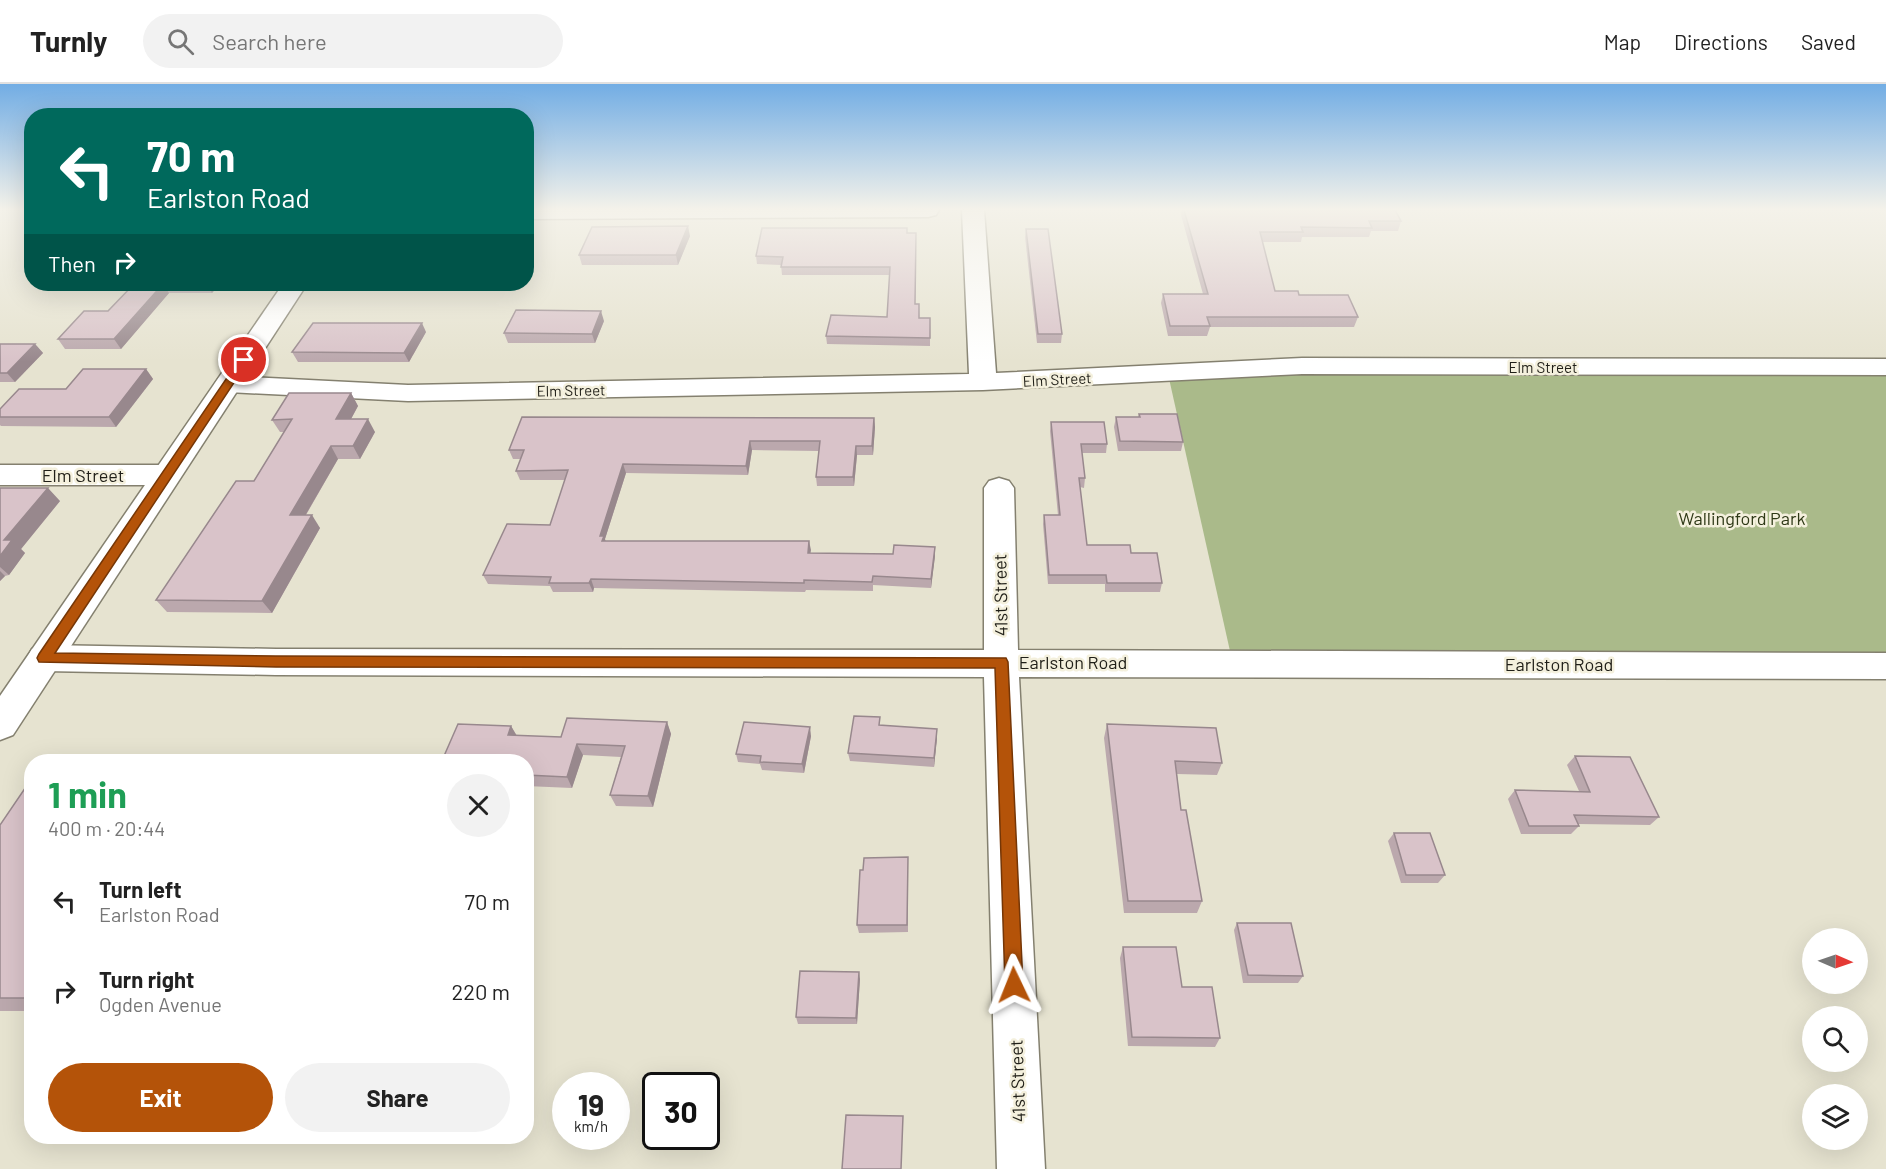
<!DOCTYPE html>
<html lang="en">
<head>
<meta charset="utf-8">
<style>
  :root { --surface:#fff; --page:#f2f2f2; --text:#222; --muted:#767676; --line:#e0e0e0; --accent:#b45309 }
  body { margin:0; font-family:Barlow,sans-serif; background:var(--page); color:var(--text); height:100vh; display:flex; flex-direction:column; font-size:22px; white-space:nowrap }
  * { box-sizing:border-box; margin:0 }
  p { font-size:20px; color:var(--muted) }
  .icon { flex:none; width:33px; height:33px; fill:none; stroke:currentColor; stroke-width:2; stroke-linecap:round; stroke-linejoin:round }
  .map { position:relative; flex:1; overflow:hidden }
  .drawer { position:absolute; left:24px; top:670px; width:510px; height:390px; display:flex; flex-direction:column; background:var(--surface); border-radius:24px; box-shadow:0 6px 24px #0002 }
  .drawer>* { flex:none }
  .hud { position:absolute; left:24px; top:24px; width:510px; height:183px; border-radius:24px; box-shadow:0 6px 24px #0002; background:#00695c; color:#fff; overflow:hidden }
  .needle { width:39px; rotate:92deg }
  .fabs { position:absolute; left:1802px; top:844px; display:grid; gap:12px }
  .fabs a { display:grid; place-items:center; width:66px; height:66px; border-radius:50%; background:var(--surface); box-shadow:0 6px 24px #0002; font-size:30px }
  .speed { position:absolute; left:552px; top:988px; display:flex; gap:12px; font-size:30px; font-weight:700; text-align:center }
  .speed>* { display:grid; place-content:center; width:78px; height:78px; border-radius:50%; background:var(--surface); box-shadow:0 6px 24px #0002; line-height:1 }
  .speed small { font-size:15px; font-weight:400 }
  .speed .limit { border:3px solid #111; border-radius:9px; background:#fff; color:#111 }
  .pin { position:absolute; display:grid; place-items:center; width:51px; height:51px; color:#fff; margin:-26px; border:3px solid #fff; border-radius:50%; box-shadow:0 2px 6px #0007 }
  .me { position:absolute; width:66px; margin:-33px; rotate:358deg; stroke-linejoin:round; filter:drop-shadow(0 0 4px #0008) }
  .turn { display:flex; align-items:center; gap:21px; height:126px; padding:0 24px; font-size:27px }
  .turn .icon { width:78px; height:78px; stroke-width:2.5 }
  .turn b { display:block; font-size:42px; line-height:51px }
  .then { display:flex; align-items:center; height:57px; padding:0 24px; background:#0003; gap:12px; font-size:22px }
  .round { display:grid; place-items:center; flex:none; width:63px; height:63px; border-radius:32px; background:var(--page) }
  .overview { display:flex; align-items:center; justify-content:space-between; height:102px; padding:0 24px }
  h1 { font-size:36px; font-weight:700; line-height:45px; color:#1e9e55 }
  .action { display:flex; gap:12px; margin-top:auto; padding:12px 24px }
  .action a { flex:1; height:69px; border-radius:36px; background:var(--accent); color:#fff; font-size:24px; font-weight:700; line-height:69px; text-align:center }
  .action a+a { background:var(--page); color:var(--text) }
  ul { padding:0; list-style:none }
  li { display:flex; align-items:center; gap:18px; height:90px; padding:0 24px }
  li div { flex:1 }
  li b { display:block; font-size:22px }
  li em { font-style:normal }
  header { display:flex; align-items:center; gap:36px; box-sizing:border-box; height:84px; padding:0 30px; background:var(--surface); border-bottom:2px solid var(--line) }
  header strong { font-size:28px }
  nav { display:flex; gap:33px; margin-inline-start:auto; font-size:21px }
  .search { width:420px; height:54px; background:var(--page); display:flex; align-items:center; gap:15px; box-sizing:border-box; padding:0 21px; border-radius:33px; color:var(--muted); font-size:22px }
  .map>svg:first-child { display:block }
  .green { fill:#aaba8a }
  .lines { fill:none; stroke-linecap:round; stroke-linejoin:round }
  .minor-casing { stroke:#84806f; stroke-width:3 }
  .major-casing { stroke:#84806f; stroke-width:3 }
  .minor { fill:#fff; fill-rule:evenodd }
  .major { fill:#fff; fill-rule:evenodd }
  .wall { fill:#bba8ad }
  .shaded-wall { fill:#98888d }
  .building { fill:#d9c3c9; stroke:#98888d; stroke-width:1.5 }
  .route { fill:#b45309; stroke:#753606; stroke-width:1.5 }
  .labels { text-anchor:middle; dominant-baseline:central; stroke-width:5; stroke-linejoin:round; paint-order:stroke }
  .far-street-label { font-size:15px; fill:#201f18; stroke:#f4f0dd }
  .street-label { font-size:18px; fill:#201f18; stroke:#f4f0dd }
  .park-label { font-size:18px; fill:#2f3917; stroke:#f4f0dd }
</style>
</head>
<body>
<header>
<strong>Turnly</strong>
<div class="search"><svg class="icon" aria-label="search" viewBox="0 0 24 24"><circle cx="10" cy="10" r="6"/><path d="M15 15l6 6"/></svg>Search here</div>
<nav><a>Map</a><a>Directions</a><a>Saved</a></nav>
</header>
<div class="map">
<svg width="1886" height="1085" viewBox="0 0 1886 1085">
  <rect width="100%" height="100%" fill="#e6e3d0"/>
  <polygon class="green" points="1168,290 1886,290 1886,587 1232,576"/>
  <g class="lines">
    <g class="minor-casing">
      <g id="minor">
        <polygon points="526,126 939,126 936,131 928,133 526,135"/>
        <polygon points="962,126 984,126 996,289 1302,274 1886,275 1886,291 1302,290 983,306 408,317 228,308 219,306 215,300 219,294 228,292 408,301 969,290"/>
        <polygon points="0,381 166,381 176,384 180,391 176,398 166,401 0,401"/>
        <polygon points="999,394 1009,397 1014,404 1018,566 1886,569 1886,595 1019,593 1045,1085 997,1085 984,593 276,591 44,587 32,583 27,574 32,565 44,561 276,565 984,566 984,404 989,397"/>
      </g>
    </g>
    <g class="major-casing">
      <polygon id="major" points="283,200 307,200 13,651 0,656 0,612"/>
    </g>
    <use href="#minor" class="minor"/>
    <use href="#major" class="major"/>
  </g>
  <g class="wall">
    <polygon points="1182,126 1395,126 1401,137 1398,147 1371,147 1369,153 1302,153 1301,158 1262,158 1275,207 1299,211 1358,233 1354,243 1210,243 1207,252 1168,252 1161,219 1163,210 1203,210 1181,131"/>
    <polygon points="1026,145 1062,250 1061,259 1037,259 1025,153"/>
    <polygon points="907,149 915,220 919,234 930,234 930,262 827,260 826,252 887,233 890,191 782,191 781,181 757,180 756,172"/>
    <polygon points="690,152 678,181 582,181 579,171"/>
    <polygon points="134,200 220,200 212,209 169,209 121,265 65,265 58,255 108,227"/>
    <polygon points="604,237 595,259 508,259 504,249"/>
    <polygon points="426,248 409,278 298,278 292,268"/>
    <polygon points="0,260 35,260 43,269 15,298 0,298"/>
    <polygon points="146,285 153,295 116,343 1,342 0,341 0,325 66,305"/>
    <polygon points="351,309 358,322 351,335 375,348 360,375 338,375 306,431 320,444 272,529 167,528 156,516 254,397 284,348 280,348 272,336"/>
    <polygon points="1139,330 1183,358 1181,367 1118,367 1114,343 1116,333 1138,333"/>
    <polygon points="874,334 875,343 873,371 857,371 854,402 817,402 816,393 819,367 752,366 748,391 626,389 605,455 605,457 809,457 810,469 893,470 935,463 935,472 931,504 873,501 873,507 806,506 805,508 594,504 593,508 553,508 550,502 488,500 483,491 550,441 565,396 520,396 516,387 521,375 513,375 509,366"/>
    <polygon points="1051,338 1107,360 1106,369 1082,369 1085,394 1084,404 1080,403 1087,461 1131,469 1162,499 1160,508 1105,508 1105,500 1048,500 1043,440 1044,431 1058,431 1050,347"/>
    <polygon points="0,404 60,417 21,465 25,469 9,491 5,492 0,497"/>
    <polygon points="667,638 671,650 653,723 616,722 610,711 621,673 583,671 572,704 526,702 526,678 448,678 444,672 511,642 517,652 561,653"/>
    <polygon points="1107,640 1222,679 1217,691 1177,690 1181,726 1202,817 1197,829 1124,829 1104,654"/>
    <polygon points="881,641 937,654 934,683 850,677 848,669"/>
    <polygon points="811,652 804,689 762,686 760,680 738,678 736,670"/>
    <polygon points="1575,672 1659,733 1650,741 1578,740 1579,742 1571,750 1521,750 1508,715 1515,706 1579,707 1567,681"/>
    <polygon points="32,694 32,927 0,927 0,741"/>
    <polygon points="1394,749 1445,791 1438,799 1401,799 1388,757"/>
    <polygon points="908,773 908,848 859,849 857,841 863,786"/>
    <polygon points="1237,839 1303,892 1298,899 1243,899 1234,846"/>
    <polygon points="1123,863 1182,903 1220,954 1215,963 1128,962 1120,874"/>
    <polygon points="860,895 857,940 798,940 796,933"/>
  </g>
  <g class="shaded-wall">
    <polygon points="688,142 690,152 678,181 676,171"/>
    <polygon points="163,200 169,209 121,265 114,255"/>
    <polygon points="206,200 220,200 212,209"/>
    <polygon points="601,227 604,237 595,259 592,250"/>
    <polygon points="422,239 426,248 409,278 404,269"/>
    <polygon points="35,260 43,269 15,298 7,289"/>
    <polygon points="146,285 153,295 116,343 109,333"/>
    <polygon points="351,309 358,322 344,348 336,335"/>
    <polygon points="874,334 875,343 873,371 872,362"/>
    <polygon points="368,335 375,348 360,375 353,362"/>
    <polygon points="750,357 752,366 748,391 746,382"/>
    <polygon points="331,362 338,375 298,444 290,431"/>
    <polygon points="856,362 857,371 854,402 853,393"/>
    <polygon points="623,380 626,389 605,455 607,461 605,466 600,452"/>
    <polygon points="48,404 60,417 21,465 25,469 9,491 0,483 0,472 4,456"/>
    <polygon points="312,431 320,444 272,529 262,517"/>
    <polygon points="809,457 811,466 809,478 808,469"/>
    <polygon points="935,463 935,472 931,504 931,495"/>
    <polygon points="0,487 5,492 0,497"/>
    <polygon points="591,495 594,504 593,508 589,499"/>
    <polygon points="667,638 671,650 653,723 648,712"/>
    <polygon points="511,642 518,654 508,651"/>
    <polygon points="810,643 811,652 804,689 802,680"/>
    <polygon points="937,645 937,654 934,683 934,674"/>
    <polygon points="577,660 583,671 572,704 567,693"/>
    <polygon points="859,888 860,895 857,940 856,934"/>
  </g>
  <g class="building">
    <polygon points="1184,126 1395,126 1401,137 1369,137 1372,144 1301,143 1303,148 1260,148 1275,207 1298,207 1299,211 1348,211 1358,233 1207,233 1210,242 1170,242 1163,210 1208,210"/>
    <polygon points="688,142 676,171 579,171 592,143"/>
    <polygon points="762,144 907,144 907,149 916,149 915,220 919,220 919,234 930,234 930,254 826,252 831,231 887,233 890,183 781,183 783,173 756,172"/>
    <polygon points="1026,145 1048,145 1062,250 1038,250"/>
    <polygon points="134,200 207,200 163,200 114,255 58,255 84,227 108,227"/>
    <polygon points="516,226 601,227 592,250 504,249"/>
    <polygon points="313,239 422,239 404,269 292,268"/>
    <polygon points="0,260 35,260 7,289 0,289"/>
    <polygon points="83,285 146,285 109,333 0,333 0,325 19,305 66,305"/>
    <polygon points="289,309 351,309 336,335 368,335 353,362 331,362 290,431 312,431 262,517 156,516 236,397 254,397 292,335 272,336"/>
    <polygon points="1139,330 1177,330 1183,358 1120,357 1116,333 1140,333"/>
    <polygon points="522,333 874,334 872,362 856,362 853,393 816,393 820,357 750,357 746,382 623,380 600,452 604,452 602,457 809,457 808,469 893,470 894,461 935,463 931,495 873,492 872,498 804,496 804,499 591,495 589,499 549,499 551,493 483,491 507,440 550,441 568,386 516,387 524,366 509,366"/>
    <polygon points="1051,338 1104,338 1107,360 1081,360 1085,394 1079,394 1087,461 1130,461 1131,469 1157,469 1162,499 1107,499 1106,491 1049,491 1044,431 1060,431"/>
    <polygon points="0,404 48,404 4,456 12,456 0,472"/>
    <polygon points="854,632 880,633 879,641 937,645 934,674 848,669"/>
    <polygon points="567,634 667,638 648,712 610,711 625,662 577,660 567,693 526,691 526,678 455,678 457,673 444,672 458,640 511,642 508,651 561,653"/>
    <polygon points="744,638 810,643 802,680 760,678 761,672 736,670"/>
    <polygon points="1107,640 1216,644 1222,679 1175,677 1181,726 1186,726 1202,817 1128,817"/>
    <polygon points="1575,672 1630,673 1659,733 1574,731 1579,742 1529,742 1515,706 1590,708"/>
    <polygon points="32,694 32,914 0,914 0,741"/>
    <polygon points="1394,749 1430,749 1445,791 1406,791"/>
    <polygon points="908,773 907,841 857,841 860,786 863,786 864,774"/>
    <polygon points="1237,839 1291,839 1303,892 1248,891"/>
    <polygon points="1123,863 1176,863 1182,903 1212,903 1220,954 1132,953"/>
    <polygon points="800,887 859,888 856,934 796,933"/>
    <polygon points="846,1031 903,1032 901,1085 842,1085"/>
  </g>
  <linearGradient id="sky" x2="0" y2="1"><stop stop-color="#72ade4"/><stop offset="0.45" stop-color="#f4f2ea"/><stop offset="1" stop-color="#f4f2ea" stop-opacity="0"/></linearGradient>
  <rect width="1886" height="278" fill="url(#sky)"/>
  <polygon class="route" points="244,273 249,276 55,569 276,572 1006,574 1008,578 1023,901 1020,907 1014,909 1007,907 1005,901 995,584 276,583 39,578 37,574 39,570 239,276"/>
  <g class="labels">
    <g class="far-street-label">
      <text x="1543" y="283">Elm Street</text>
      <text transform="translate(1057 295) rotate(-3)">Elm Street</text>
      <text transform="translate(571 306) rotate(-1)">Elm Street</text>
    </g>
    <g class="street-label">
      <text x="83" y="391">Elm Street</text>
      <text transform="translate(1000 511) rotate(-91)">41st Street</text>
      <text x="1073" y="578">Earlston Road</text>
      <text x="1559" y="580">Earlston Road</text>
      <text transform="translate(1017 997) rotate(-92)">41st Street</text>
    </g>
    <g class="park-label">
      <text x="1742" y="434">Wallingford Park</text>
    </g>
  </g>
</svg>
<div class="fabs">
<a><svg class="needle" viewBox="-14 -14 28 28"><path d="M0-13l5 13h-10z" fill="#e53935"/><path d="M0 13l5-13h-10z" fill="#767676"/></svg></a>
<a><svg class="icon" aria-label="search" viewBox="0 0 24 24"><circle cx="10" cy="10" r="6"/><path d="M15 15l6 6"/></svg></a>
<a><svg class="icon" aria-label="layers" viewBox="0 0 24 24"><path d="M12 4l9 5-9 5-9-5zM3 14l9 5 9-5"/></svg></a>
</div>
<div class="speed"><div>19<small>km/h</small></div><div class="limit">30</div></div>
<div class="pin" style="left:244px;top:276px;background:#d93025"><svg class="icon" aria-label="arrive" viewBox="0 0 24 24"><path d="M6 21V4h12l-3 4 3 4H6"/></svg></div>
<svg class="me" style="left:1014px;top:901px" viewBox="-20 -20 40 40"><path d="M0-17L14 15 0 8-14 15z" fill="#b45309" stroke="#fff" stroke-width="4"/></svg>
<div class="hud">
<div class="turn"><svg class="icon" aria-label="left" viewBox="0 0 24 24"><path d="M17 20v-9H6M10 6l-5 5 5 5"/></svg><div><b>70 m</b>Earlston Road</div></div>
<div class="then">Then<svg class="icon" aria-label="right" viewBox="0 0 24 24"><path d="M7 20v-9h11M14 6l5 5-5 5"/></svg></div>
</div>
<section class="drawer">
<div class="overview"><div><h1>1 min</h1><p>400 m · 20:44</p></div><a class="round"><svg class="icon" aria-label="close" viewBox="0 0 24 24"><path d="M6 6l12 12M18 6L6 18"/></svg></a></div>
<ul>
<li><svg class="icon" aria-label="left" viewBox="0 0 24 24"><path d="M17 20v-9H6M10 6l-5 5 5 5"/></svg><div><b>Turn left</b><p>Earlston Road</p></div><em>70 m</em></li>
<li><svg class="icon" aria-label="right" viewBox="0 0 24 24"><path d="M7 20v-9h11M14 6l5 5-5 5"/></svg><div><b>Turn right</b><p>Ogden Avenue</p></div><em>220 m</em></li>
</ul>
<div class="action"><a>Exit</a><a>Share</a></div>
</section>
</div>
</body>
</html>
